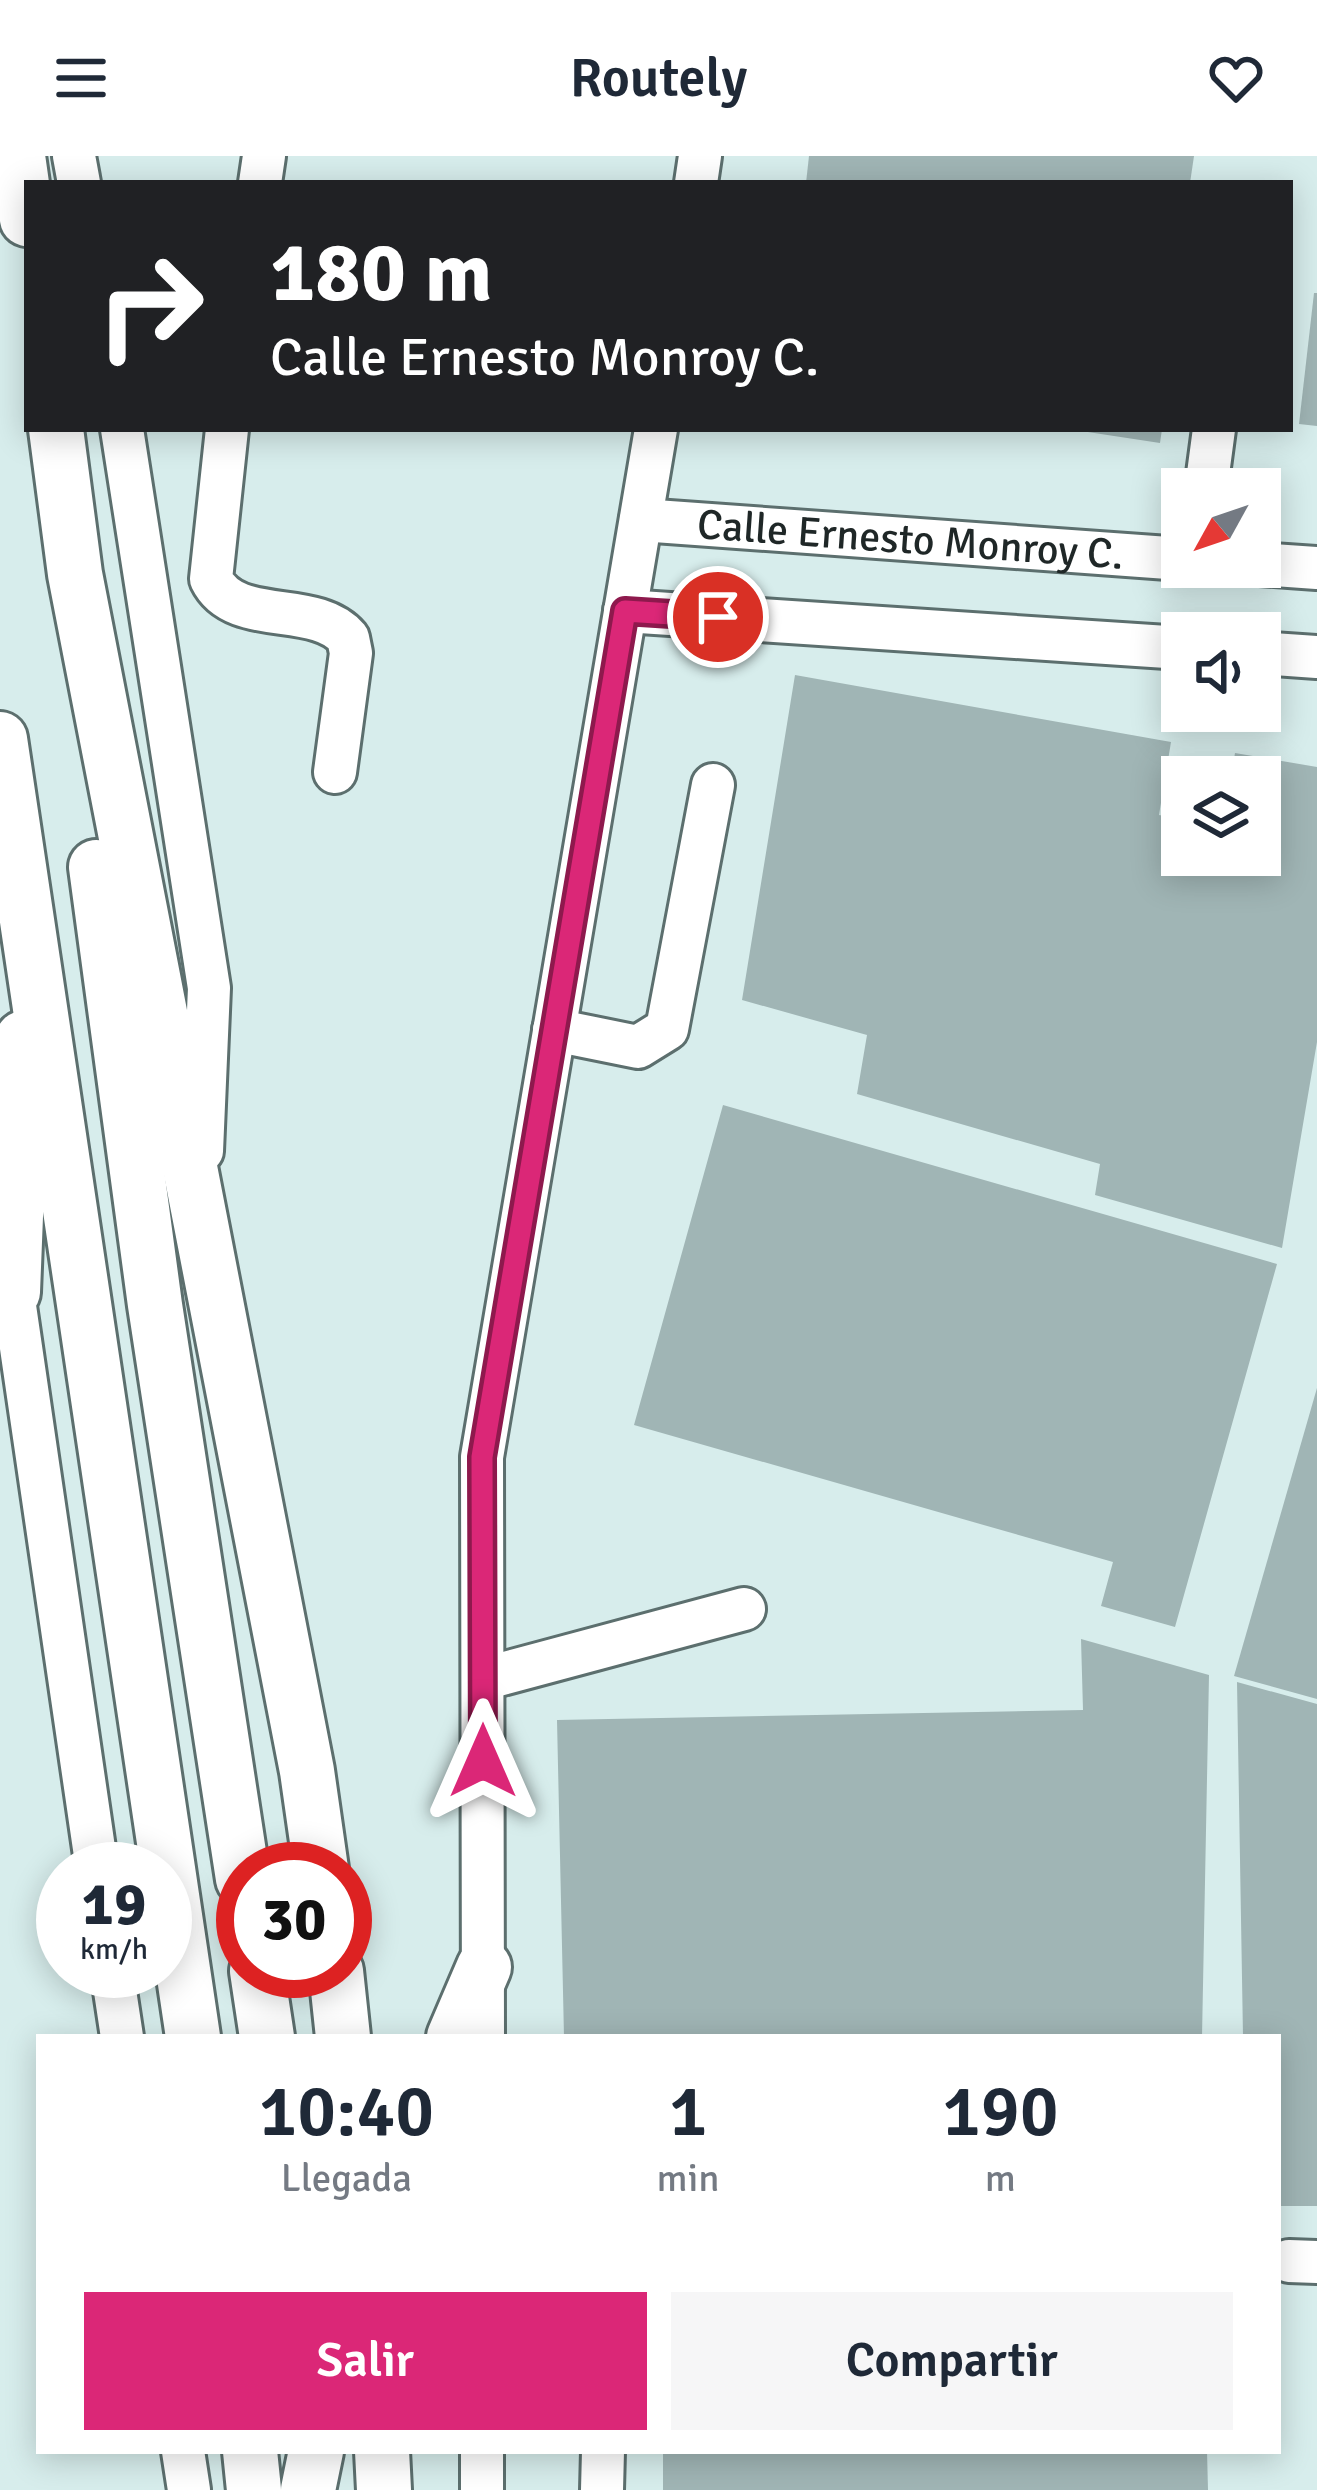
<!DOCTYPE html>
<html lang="es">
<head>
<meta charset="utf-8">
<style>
  :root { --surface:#fff; --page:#f6f6f7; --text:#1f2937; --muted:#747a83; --accent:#db2777 }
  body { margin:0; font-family:Signika,sans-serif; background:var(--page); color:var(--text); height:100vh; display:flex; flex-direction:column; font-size:45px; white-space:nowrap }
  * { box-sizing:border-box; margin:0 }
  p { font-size:39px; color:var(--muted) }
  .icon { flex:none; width:66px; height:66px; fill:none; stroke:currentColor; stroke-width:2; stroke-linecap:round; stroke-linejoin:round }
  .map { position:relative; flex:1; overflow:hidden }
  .details { position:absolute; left:36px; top:1878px; width:1245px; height:420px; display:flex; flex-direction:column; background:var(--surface); border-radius:0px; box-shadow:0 6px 30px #0003 }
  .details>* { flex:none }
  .hud { position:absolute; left:24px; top:24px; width:1269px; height:252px; border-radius:0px; box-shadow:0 6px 30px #0003; background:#202124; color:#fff; overflow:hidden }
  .needle { width:78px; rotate:230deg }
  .tools { position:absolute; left:1161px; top:312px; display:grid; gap:24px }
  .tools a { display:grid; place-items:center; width:120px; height:120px; border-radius:0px; background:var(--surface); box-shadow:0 6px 30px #0003; font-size:60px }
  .speed { position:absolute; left:36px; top:1686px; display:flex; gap:24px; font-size:60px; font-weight:700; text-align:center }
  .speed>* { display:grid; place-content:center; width:156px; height:156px; border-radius:50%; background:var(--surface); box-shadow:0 6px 30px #0003; line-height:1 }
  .speed small { font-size:30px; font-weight:400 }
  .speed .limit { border:18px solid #d22; background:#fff; color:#111 }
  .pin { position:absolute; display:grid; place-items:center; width:102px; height:102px; color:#fff; margin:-51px; border:6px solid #fff; border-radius:50%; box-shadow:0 3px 12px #0007 }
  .me { position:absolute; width:132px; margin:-66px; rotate:0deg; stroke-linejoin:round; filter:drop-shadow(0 0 9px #0008) }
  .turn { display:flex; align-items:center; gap:42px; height:252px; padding:0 48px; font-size:54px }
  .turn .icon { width:156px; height:156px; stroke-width:2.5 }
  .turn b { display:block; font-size:84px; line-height:102px }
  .eta { display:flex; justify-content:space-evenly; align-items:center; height:204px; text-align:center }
  .eta b { font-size:72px; font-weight:600; line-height:84px }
  .primary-button { display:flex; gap:24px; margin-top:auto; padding:24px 48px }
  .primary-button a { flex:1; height:138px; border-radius:0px; background:var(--accent); color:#fff; font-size:48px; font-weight:600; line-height:138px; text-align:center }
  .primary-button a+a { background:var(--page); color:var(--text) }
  header { display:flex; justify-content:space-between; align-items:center; height:156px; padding:0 48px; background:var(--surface); font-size:54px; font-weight:600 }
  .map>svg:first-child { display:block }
  .building { fill:#a0b5b5 }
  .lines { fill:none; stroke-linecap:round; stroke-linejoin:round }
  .minor-casing { stroke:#5c6f6e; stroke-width:48 }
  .major-casing { stroke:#5c6f6e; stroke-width:60 }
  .minor { stroke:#fff; stroke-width:42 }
  .major { stroke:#fff; stroke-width:54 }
  .route-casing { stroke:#8e194d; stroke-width:30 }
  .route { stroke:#db2777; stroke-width:21 }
  .labels { text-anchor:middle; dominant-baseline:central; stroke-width:9; stroke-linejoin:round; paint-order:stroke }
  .street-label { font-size:42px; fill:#1f2727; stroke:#fff }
</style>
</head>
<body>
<header><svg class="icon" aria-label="menu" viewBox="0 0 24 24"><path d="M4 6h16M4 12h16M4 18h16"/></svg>Routely<svg class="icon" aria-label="heart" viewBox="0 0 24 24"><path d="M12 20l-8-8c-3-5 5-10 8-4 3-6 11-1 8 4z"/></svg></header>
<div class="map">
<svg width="1317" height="2334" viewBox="0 0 1317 2334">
  <rect width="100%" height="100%" fill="#d7edec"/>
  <g class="building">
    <polygon points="809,0 1194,0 1190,27 806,27"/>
    <polygon points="1314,137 1317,137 1317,270 1299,268"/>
    <polygon points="1068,273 1162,273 1160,287"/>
    <polygon points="795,519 1171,586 1159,659 1182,663 1182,699 1260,699 1260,621 1231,621 1235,597 1317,611 1317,886 1282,1092 1095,1039 1100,1008 857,938 867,879 742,844"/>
    <polygon points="723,949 1277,1108 1175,1471 1101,1450 1113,1406 634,1269"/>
    <polygon points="1317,1232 1317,1543 1234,1520"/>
    <polygon points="1081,1483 1209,1519 1202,1881 564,1881 557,1564 1083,1554"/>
    <polygon points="1237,1526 1317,1548 1317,2050 1278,2050 1278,1881 1243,1881"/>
    <polygon points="663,2295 1207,2295 1208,2334 663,2334"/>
  </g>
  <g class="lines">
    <g class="minor-casing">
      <g id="minor">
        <polyline points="74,0 79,27"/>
        <polyline points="260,27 264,0"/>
        <polyline points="696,27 700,0"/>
        <polyline points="122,273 209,832 202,995"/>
        <path d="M227,273l-16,150c24,49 104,20 137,59l3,15 -16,119"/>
        <polyline points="1206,333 1214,273"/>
        <path id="s1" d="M641,364l541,39"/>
        <polyline points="1260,408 1317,412"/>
        <polyline points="625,455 1182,492"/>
        <polyline points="1260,497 1317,501"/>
        <polyline points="554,874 638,891 667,873 713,629"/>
        <polyline points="9,1109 97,1713"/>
        <polyline points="483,1523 744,1453"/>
        <polyline points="112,1815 122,1881"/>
        <polyline points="483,1881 482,1301 656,273"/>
        <polyline points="1289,2105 1317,2106"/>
        <polyline points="183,2295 189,2334"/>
        <polyline points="482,2334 482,2295"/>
        <polyline points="602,2334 603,2295"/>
      </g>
    </g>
    <g class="major-casing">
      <g id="major">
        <polyline points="18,0 27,63"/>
        <polyline points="56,273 75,418 307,1615 321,1713"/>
        <polyline points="0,583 193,1881"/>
        <polyline points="96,711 155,1149 243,1723"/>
        <polyline points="13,1136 23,882"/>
        <polyline points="257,1815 267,1881"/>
        <polyline points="336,1815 343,1881"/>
        <polyline points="454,1881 484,1811"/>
        <polyline points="250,2295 254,2334"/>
        <polyline points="382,2295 384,2334"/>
        <polyline points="308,2334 316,2295"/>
      </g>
    </g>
    <use href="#minor" class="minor"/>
    <use href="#major" class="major"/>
  </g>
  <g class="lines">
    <g class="route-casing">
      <polyline id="route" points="483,1605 482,1301 625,455 718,461"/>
    </g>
    <use href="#route" class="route"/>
  </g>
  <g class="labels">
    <g class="street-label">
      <text stroke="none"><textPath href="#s1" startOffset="270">Calle Ernesto Monroy C.</textPath></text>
    </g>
  </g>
</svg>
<div class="tools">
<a><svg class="needle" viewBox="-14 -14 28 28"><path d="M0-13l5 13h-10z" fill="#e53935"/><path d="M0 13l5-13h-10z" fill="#747a83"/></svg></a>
<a><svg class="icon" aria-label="sound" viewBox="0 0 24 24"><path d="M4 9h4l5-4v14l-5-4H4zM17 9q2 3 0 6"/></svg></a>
<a><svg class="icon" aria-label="layers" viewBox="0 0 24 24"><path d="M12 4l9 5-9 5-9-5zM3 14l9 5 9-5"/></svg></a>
</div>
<div class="speed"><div>19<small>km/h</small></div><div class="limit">30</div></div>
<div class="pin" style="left:718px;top:461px;background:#d93025"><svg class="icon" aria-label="arrive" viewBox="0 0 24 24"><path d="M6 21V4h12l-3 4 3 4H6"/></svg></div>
<svg class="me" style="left:483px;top:1605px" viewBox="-20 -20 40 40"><path d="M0-17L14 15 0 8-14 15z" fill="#db2777" stroke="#fff" stroke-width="4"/></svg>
<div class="hud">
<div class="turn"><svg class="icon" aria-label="right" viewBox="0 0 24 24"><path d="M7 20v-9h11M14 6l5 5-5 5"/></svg><div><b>180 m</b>Calle Ernesto Monroy C.</div></div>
</div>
<section class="details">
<div class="eta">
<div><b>10:40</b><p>Llegada</p></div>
<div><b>1</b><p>min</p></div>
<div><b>190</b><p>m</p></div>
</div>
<div class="primary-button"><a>Salir</a><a>Compartir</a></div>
</section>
</div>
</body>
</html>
